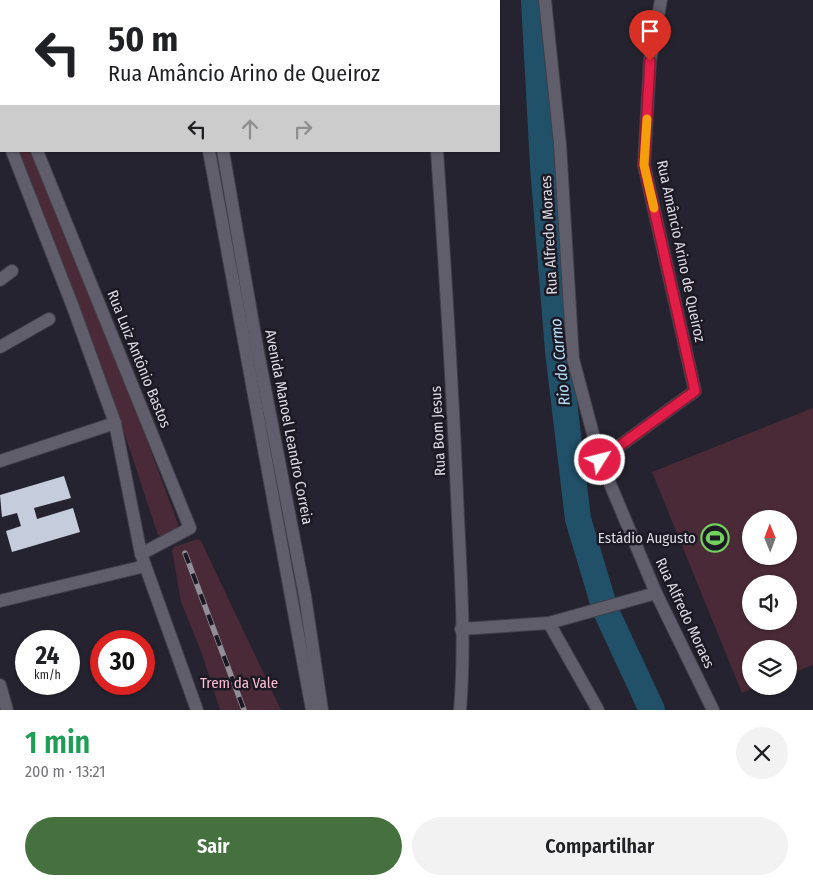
<!DOCTYPE html>
<html lang="pt">
<head>
<meta charset="utf-8">
<style>
  :root { --surface:#fff; --page:#f2f2f2; --text:#202124; --muted:#757577; --accent:#45713e }
  body { margin:0; font-family:"Fira Sans Condensed",sans-serif; background:var(--page); color:var(--text); height:100vh; display:flex; flex-direction:column; font-size:19px; white-space:nowrap }
  * { box-sizing:border-box; margin:0 }
  p { font-size:16px; color:var(--muted) }
  .icon { flex:none; width:28px; height:28px; fill:none; stroke:currentColor; stroke-width:2; stroke-linecap:round; stroke-linejoin:round }
  .map { position:relative; height:710px; overflow:hidden }
  .sheet { display:flex; flex-direction:column; background:var(--surface); flex:1 }
  .sheet>* { flex:none }
  .banner { position:absolute; left:0px; top:0px; width:500px; height:152px; box-shadow:0 1px 4px #0004; background:#fff; color:var(--text); overflow:hidden }
  .needle { width:32px; rotate:359deg }
  .tools { position:absolute; left:742px; top:510px; display:grid; gap:10px }
  .tools a { display:grid; place-items:center; width:55px; height:55px; border-radius:50%; background:var(--surface); box-shadow:0 1px 4px #0004; font-size:25px }
  .speed { position:absolute; left:15px; top:630px; display:flex; gap:10px; font-size:25px; font-weight:700; text-align:center }
  .speed>* { display:grid; place-content:center; width:65px; height:65px; border-radius:50%; background:var(--surface); box-shadow:0 1px 4px #0004; line-height:1 }
  .speed small { font-size:12px; font-weight:400 }
  .speed .limit { border:8px solid #d22; background:#fff; color:#111 }
  .pin { position:absolute; display:grid; place-items:center; width:42px; height:42px; color:#fff; margin:-51px -21px; border-radius:50% 50% 50% 0; rotate:-45deg; box-shadow:0 0 5px #0007 }
  .pin .icon { rotate:45deg }
  .me { position:absolute; width:55px; margin:-28px; rotate:54deg; stroke-linejoin:round; filter:drop-shadow(0 0 4px #0008) }
  .turn { display:flex; align-items:center; gap:18px; height:105px; padding:0 25px; font-size:22px }
  .turn .icon { width:65px; height:65px; stroke-width:2.5 }
  .turn b { display:block; font-size:35px; line-height:42px }
  .lanes { display:flex; align-items:center; height:48px; padding:0 25px; background:#0003; justify-content:center; gap:25px; direction:ltr }
  .lanes .off { opacity:.35 }
  .round { display:grid; place-items:center; flex:none; width:52px; height:52px; border-radius:26px; background:var(--page) }
  .overview { display:flex; align-items:center; justify-content:space-between; height:85px; padding:0 25px }
  h1 { font-size:30px; font-weight:600; line-height:38px; color:#1e9e55 }
  .action { display:flex; gap:10px; margin-top:auto; padding:10px 25px }
  .action a { flex:1; height:58px; border-radius:30px; background:var(--accent); color:#fff; font-size:20px; font-weight:600; line-height:58px; text-align:center }
  .action a+a { background:var(--page); color:var(--text) }
  .map>svg:first-child { display:block }
  .green { fill:#4a2a36; fill-rule:evenodd }
  .lines { fill:none; stroke-linecap:round; stroke-linejoin:round }
  .river { stroke:#215169; stroke-width:26 }
  .building { fill:#c5cddc }
  .pedestrian-casing { stroke:#403e48; stroke-width:14 }
  .minor-casing { stroke:#403e48; stroke-width:14 }
  .tertiary-casing { stroke:#403e48; stroke-width:14 }
  .pedestrian { stroke:#615e6c; stroke-width:12 }
  .minor { stroke:#615e6c; stroke-width:12 }
  .tertiary { stroke:#615e6c; stroke-width:12 }
  .rail-casing { stroke:#908e97; stroke-width:5.5 }
  .rail { stroke:#1c1925; stroke-width:4; stroke-dasharray:11; stroke-linecap:butt }
  .route-casing { stroke:#92132f; stroke-width:12 }
  .route { stroke:#e11d48; stroke-width:9 }
  .slow { stroke:#f59e0b; stroke-width:9 }
  .labels { text-anchor:middle; dominant-baseline:central; stroke-width:5; stroke-linejoin:round; paint-order:stroke }
  .street-label { font-size:15px; fill:#dddbe3; stroke:#1c1925 }
  .poi-label { font-size:15px; fill:#dddbe3; stroke:#1c1925; text-anchor:end }
  .park-label { font-size:15px; fill:#fbbdd2; stroke:#1c1925 }
  .water-label { font-size:16px; font-style:italic; fill:#b3e0f9; stroke:#1c1925 }
</style>
</head>
<body>
<div class="map">
<svg width="813" height="710" viewBox="0 0 813 710">
  <rect width="100%" height="100%" fill="#25232f"/>
  <g class="green">
    <rect x="283" y="0" width="131" height="1"/>
    <polygon points="18,151 39,151 178,524 177,528 164,538 158,535 120,420"/>
    <path d="M813,408v257l-24,9v-25h-38v37h8l-17,7 -90,-221zM751,519h38v37h-38zM751,584h38v37h-38z"/>
    <polygon points="198,539 201,541 281,710 220,710 202,654 181,602 172,550 174,547"/>
  </g>
  <g class="lines">
    <polyline class="river" points="534,0 543,166 558,351 578,519 605,609 652,710"/>
  </g>
  <polygon class="building" points="64,476 71,498 34,508 37,519 73,508 80,532 12,552 6,531 21,526 17,513 2,517 0,495"/>
  <g class="lines">
    <g class="pedestrian-casing">
      <g id="pedestrian">
        <polyline points="180,0 181,1"/>
        <polyline points="209,151 312,710"/>
        <polyline points="549,623 656,593"/>
      </g>
    </g>
    <g class="minor-casing">
      <g id="minor">
        <polyline points="545,0 560,144 573,359 600,460 656,593 713,710"/>
        <polyline points="0,59 1,63"/>
        <polyline points="0,120 1,123"/>
        <polyline points="12,151 73,307 115,423 141,554 197,710"/>
        <polyline points="37,151 190,528 141,554"/>
        <polyline points="0,280 12,271"/>
        <polyline points="0,347 49,319"/>
        <polyline points="600,460 695,391 644,165 650,61 661,0"/>
        <polyline points="0,461 115,423"/>
        <polyline points="0,601 145,566"/>
        <polyline points="461,629 549,623 598,710"/>
      </g>
    </g>
    <g class="tertiary-casing">
      <g id="tertiary">
        <polyline points="196,0 196,1"/>
        <polyline points="419,0 419,1"/>
        <polyline points="223,151 257,347 305,596 322,710"/>
        <path d="M437,151c8,115 15,229 20,344 3,71 9,144 3,215"/>
        <polyline points="0,685 7,710"/>
      </g>
    </g>
    <use href="#pedestrian" class="pedestrian"/>
    <use href="#minor" class="minor"/>
    <use href="#tertiary" class="tertiary"/>
    <g class="rail-casing">
      <polyline id="rail" points="185,553 244,710"/>
    </g>
    <use href="#rail" class="rail"/>
  </g>
  <g class="lines">
    <g class="route-casing">
      <polyline id="route" points="600,460 695,391 644,165 650,61"/>
    </g>
    <use href="#route" class="route"/>
    <polyline class="slow" points="647,119 644,165 654,208"/>
  </g>
  <defs>
    <g id="stadium-ring" transform="scale(1.4375)"><circle r="9.5" fill="#1c1925" stroke="#73d25d" stroke-width="1.5"/><path d="M0-5a6.5 5 0 1 0 0 10a6.5 5 0 1 0 0-10ZM-3.5-1.8h7v3.6h-7Z" fill="#73d25d"/></g>
  </defs>
  <g fill-rule="evenodd">
    <use href="#stadium-ring" x="715" y="538"/>
  </g>
  <g class="labels">
    <g class="street-label">
      <text transform="translate(549 235) rotate(-93)">Rua Alfredo Moraes</text>
      <text transform="translate(681 251) rotate(78)">Rua Amâncio Arino de Queiroz</text>
      <text transform="translate(139 359) rotate(68)">Rua Luiz Antônio Bastos</text>
      <text transform="translate(289 427) rotate(79)">Avenida Manoel Leandro Correia</text>
      <text transform="translate(438 431) rotate(-93)">Rua Bom Jesus</text>
      <text transform="translate(685 613) rotate(65)">Rua Alfredo Moraes</text>
    </g>
    <g class="poi-label">
      <text x="696" y="538">Estádio Augusto</text>
    </g>
    <g class="park-label">
      <text x="239" y="683">Trem da Vale</text>
    </g>
    <g class="water-label">
      <text transform="translate(560 362) rotate(-96)">Rio do Carmo</text>
    </g>
  </g>
</svg>
<div class="tools">
<a><svg class="needle" viewBox="-14 -14 28 28"><path d="M0-13l5 13h-10z" fill="#e53935"/><path d="M0 13l5-13h-10z" fill="#757577"/></svg></a>
<a><svg class="icon" aria-label="sound" viewBox="0 0 24 24"><path d="M4 9h4l5-4v14l-5-4H4zM17 9q2 3 0 6"/></svg></a>
<a><svg class="icon" aria-label="layers" viewBox="0 0 24 24"><path d="M12 4l9 5-9 5-9-5zM3 14l9 5 9-5"/></svg></a>
</div>
<div class="speed"><div>24<small>km/h</small></div><div class="limit">30</div></div>
<div class="pin" style="left:650px;top:61px;background:#d93025"><svg class="icon" aria-label="arrive" viewBox="0 0 24 24"><path d="M6 21V4h12l-3 4 3 4H6"/></svg></div>
<svg class="me" style="left:600px;top:460px" viewBox="-20 -20 40 40"><circle r="17" fill="#e11d48" stroke="#fff" stroke-width="3"/><path d="M0-11L8 9 0 5-8 9z" fill="#fff"/></svg>
<div class="banner">
<div class="turn"><svg class="icon" aria-label="left" viewBox="0 0 24 24"><path d="M17 20v-9H6M10 6l-5 5 5 5"/></svg><div><b>50 m</b>Rua Amâncio Arino de Queiroz</div></div>
<div class="lanes"><svg class="icon" aria-label="left" viewBox="0 0 24 24"><path d="M17 20v-9H6M10 6l-5 5 5 5"/></svg><svg class="icon off" aria-label="ahead" viewBox="0 0 24 24"><path d="M12 20V5M6 11l6-6 6 6"/></svg><svg class="icon off" aria-label="right" viewBox="0 0 24 24"><path d="M7 20v-9h11M14 6l5 5-5 5"/></svg></div>
</div>
</div>
<section class="sheet">
<div class="overview"><div><h1>1 min</h1><p>200 m · 13:21</p></div><a class="round"><svg class="icon" aria-label="close" viewBox="0 0 24 24"><path d="M6 6l12 12M18 6L6 18"/></svg></a></div>
<div class="action"><a>Sair</a><a>Compartilhar</a></div>
</section>
</body>
</html>
